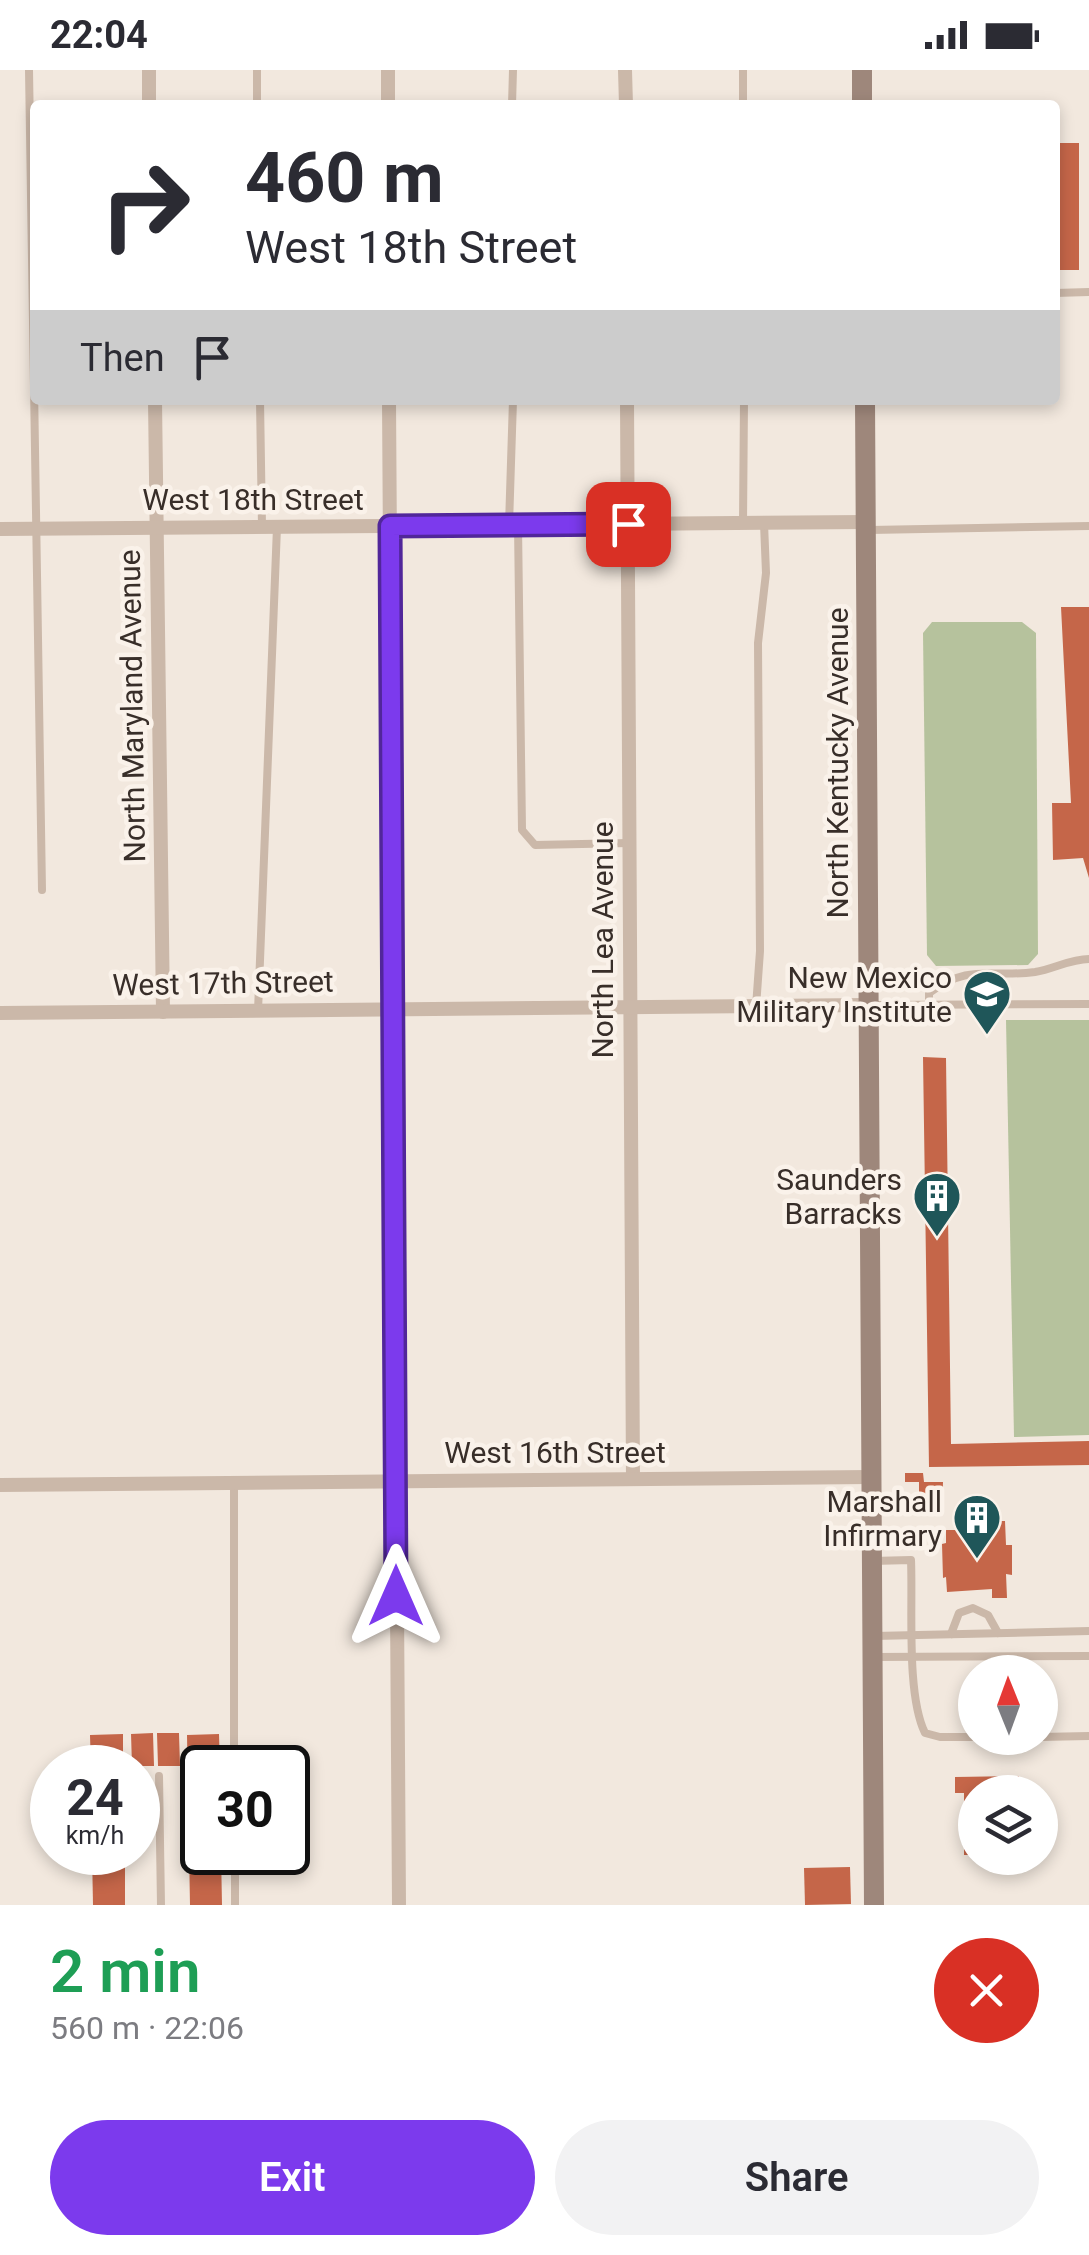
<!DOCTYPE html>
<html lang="en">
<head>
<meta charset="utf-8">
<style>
  :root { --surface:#fff; --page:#f2f2f3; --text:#2b2b33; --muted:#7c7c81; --accent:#7c3aed }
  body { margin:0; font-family:Roboto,sans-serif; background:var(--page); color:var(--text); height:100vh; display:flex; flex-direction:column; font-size:38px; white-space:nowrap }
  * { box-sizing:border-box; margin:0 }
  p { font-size:32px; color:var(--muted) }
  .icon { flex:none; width:55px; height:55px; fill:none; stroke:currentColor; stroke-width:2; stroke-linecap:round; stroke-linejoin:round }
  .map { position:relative; height:1835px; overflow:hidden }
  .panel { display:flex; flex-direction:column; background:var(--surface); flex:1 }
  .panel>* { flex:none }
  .guide { position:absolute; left:30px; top:30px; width:1030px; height:305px; border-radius:10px; box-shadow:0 5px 15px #0003; background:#fff; color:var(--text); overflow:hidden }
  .needle { width:65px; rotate:359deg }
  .fabs { position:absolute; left:958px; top:1585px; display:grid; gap:20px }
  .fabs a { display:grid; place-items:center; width:100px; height:100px; border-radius:50%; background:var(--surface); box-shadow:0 5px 15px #0003; font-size:50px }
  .speed { position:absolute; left:30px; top:1675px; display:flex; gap:20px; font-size:50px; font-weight:700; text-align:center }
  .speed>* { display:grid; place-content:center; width:130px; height:130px; border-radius:50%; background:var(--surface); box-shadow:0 5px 15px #0003; line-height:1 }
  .speed small { font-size:25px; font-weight:400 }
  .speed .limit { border:5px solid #111; border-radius:15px; background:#fff; color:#111 }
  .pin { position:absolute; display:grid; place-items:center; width:85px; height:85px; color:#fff; margin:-42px; border-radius:20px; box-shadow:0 5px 15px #0006 }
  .me { position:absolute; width:110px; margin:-55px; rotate:0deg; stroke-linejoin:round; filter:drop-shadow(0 0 8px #0008) }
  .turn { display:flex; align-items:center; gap:35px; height:210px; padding:0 50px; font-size:45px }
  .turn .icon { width:130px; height:130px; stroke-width:2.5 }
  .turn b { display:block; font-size:70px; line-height:85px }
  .then { display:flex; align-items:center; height:95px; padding:0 50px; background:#0003; gap:20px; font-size:38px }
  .round { display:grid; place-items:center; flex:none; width:105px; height:105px; border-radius:52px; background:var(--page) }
  .summary { display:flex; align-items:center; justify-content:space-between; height:170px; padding:0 50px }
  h1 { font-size:60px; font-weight:600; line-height:75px; color:#1e9e55 }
  .primary-button { display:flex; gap:20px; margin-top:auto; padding:20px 50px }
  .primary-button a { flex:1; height:115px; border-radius:60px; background:var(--accent); color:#fff; font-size:40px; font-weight:600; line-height:115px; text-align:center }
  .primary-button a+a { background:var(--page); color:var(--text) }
  .status { display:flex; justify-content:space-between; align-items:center; height:70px; padding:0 50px; background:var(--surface); direction:ltr }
  .status svg { height:28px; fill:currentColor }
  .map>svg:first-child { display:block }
  .green { fill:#b6c29d }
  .building { fill:#c56649 }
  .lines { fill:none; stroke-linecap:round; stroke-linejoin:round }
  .lane { stroke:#cbb8a9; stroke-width:8 }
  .street { stroke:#cbb8a9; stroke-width:14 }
  .secondary { stroke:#9e877b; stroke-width:20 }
  .route-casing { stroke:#51269a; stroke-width:25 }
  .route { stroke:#7c3aed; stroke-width:18 }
  .labels { text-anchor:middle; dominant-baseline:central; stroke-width:9; stroke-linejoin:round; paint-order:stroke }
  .street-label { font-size:30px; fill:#382e29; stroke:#faf2ea }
  .poi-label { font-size:30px; fill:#382e29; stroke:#faf2ea; text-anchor:end }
</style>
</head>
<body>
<div class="status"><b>22:04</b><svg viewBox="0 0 49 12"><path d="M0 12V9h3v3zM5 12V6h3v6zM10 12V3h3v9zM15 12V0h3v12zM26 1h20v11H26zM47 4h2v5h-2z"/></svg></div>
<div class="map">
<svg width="1089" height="1835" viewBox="0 0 1089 1835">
  <rect width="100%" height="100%" fill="#f2e8de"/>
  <g class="green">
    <polygon points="932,552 1022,552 1036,563 1038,884 1028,895 936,896 927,885 923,563"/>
    <polygon points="1006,950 1089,950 1089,1365 1014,1367"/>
  </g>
  <g class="building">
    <rect x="1055" y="73" width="24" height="127"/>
    <polygon points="1061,537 1089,537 1089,808 1083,788 1053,790 1052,733 1071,733"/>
    <polygon points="923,987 946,988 951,1374 1089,1371 1089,1395 929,1397"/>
    <polygon points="905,1403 923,1403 924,1412 943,1412 942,1441 919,1441 919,1412 905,1412"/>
    <polygon points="990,1451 1005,1451 1006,1475 1012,1475 1012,1505 1006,1504 1007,1528 992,1528 992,1519 947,1522 946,1507 943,1508 942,1474 946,1473 946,1460 990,1460"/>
    <polygon points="153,1663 154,1696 132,1696 131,1664"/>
    <polygon points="157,1663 179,1663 180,1696 158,1696"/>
    <polygon points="123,1664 123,1698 91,1698 90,1665"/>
    <polygon points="219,1664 220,1698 202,1698 202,1782 221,1782 222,1835 190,1835 187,1665"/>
    <polygon points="1019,1706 1019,1722 975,1722 975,1785 964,1785 964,1723 955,1723 955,1707"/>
    <polygon points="92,1782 125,1782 125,1835 93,1835"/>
    <polygon points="850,1797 851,1834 805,1835 804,1798"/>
  </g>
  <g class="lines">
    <g class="lane">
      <polyline points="29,0 42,820"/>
      <polyline points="257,0 257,35"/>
      <polyline points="743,0 743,35"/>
      <polyline points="512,35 513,0"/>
      <polyline points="1055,223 1089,222"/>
      <polyline points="260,330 262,457"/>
      <polyline points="743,453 744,330"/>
      <polyline points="509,455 513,330"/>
      <polyline points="518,455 522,760 535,775 629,773"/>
      <polyline points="870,460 1089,456"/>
      <polyline points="872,935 1089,934"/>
      <path d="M929,935v-12c41,-30 61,-15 106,-21 19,-3 35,-13 54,-13"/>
      <polyline points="756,937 760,881 758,573 766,503 764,453"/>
      <polyline points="258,941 277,457"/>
      <polyline points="234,1412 234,1698"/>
      <path d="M872,1491l39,-1c2,46 -5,134 14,173l15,4h35"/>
      <polyline points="951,1564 959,1543 973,1538 988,1545 998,1563"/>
      <polyline points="874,1566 1089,1561"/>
      <polyline points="874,1587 1089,1586"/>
      <polyline points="1040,1667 1089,1666"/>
      <polyline points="159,1706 161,1835"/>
      <polyline points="235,1782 235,1835"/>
    </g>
    <g class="street">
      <polyline points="149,0 149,35"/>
      <polyline points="388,0 388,35"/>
      <polyline points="625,0 626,35"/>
      <polyline points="155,330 163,942"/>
      <polyline points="389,330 399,1835"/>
      <polyline points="627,330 633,1409"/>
      <polyline points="0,459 866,452"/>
      <polyline points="0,943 867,935"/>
      <polyline points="0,1415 870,1407"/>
    </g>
    <g class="secondary">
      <polyline points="862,0 862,35"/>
      <polyline points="865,330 874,1835"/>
    </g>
  </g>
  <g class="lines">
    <g class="route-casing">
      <polyline id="route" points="396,1526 390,456 628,454"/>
    </g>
    <use href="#route" class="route"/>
  </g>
  <defs>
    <g id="university-pin" transform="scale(2.5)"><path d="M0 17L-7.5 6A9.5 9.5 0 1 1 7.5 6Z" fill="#1f5659" stroke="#faf2ea"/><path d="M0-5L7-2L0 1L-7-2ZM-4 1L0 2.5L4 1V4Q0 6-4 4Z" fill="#fff"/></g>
    <g id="building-pin" transform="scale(2.5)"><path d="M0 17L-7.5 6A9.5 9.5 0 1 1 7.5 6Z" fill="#1f5659" stroke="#faf2ea"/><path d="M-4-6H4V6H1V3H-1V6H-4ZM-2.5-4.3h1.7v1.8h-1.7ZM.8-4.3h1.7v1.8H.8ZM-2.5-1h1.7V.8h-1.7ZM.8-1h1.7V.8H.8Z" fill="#fff"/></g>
  </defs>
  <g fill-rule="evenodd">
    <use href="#university-pin" x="987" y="924"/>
    <use href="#building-pin" x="937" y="1126"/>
    <use href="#building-pin" x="977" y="1448"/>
  </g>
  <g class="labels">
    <g class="street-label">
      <text x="253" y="429">West 18th Street</text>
      <text transform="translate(132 636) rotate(-91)">North Maryland Avenue</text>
      <text transform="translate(837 693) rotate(-90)">North Kentucky Avenue</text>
      <text transform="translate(602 870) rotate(-90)">North Lea Avenue</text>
      <text transform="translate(223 913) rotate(-1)">West 17th Street</text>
      <text x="555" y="1382">West 16th Street</text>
    </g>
    <g class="poi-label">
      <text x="952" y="907">New Mexico<tspan x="952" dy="34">Military Institute</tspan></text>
      <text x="902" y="1109">Saunders<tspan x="902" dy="34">Barracks</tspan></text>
      <text x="942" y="1431">Marshall<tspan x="942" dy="34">Infirmary</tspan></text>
    </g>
  </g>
</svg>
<div class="fabs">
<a><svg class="needle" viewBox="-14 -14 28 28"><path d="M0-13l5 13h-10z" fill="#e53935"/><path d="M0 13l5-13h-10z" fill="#7c7c81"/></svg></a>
<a><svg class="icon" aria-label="layers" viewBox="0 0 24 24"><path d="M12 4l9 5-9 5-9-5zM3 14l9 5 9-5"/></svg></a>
</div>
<div class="speed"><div>24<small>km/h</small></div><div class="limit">30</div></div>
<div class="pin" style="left:628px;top:454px;background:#d93025"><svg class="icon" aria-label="arrive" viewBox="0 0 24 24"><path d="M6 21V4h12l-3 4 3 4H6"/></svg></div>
<svg class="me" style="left:396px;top:1526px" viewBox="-20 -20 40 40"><path d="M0-17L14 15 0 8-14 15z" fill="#7c3aed" stroke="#fff" stroke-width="4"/></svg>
<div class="guide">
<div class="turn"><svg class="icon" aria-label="right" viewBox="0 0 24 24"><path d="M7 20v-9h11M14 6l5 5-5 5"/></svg><div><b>460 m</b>West 18th Street</div></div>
<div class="then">Then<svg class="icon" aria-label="arrive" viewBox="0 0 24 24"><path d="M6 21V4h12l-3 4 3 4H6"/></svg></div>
</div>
</div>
<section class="panel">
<div class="summary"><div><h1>2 min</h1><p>560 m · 22:06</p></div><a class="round" style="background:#d93025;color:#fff"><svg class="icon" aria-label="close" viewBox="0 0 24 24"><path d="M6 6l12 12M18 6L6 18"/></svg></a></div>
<div class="primary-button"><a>Exit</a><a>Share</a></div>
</section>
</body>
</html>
